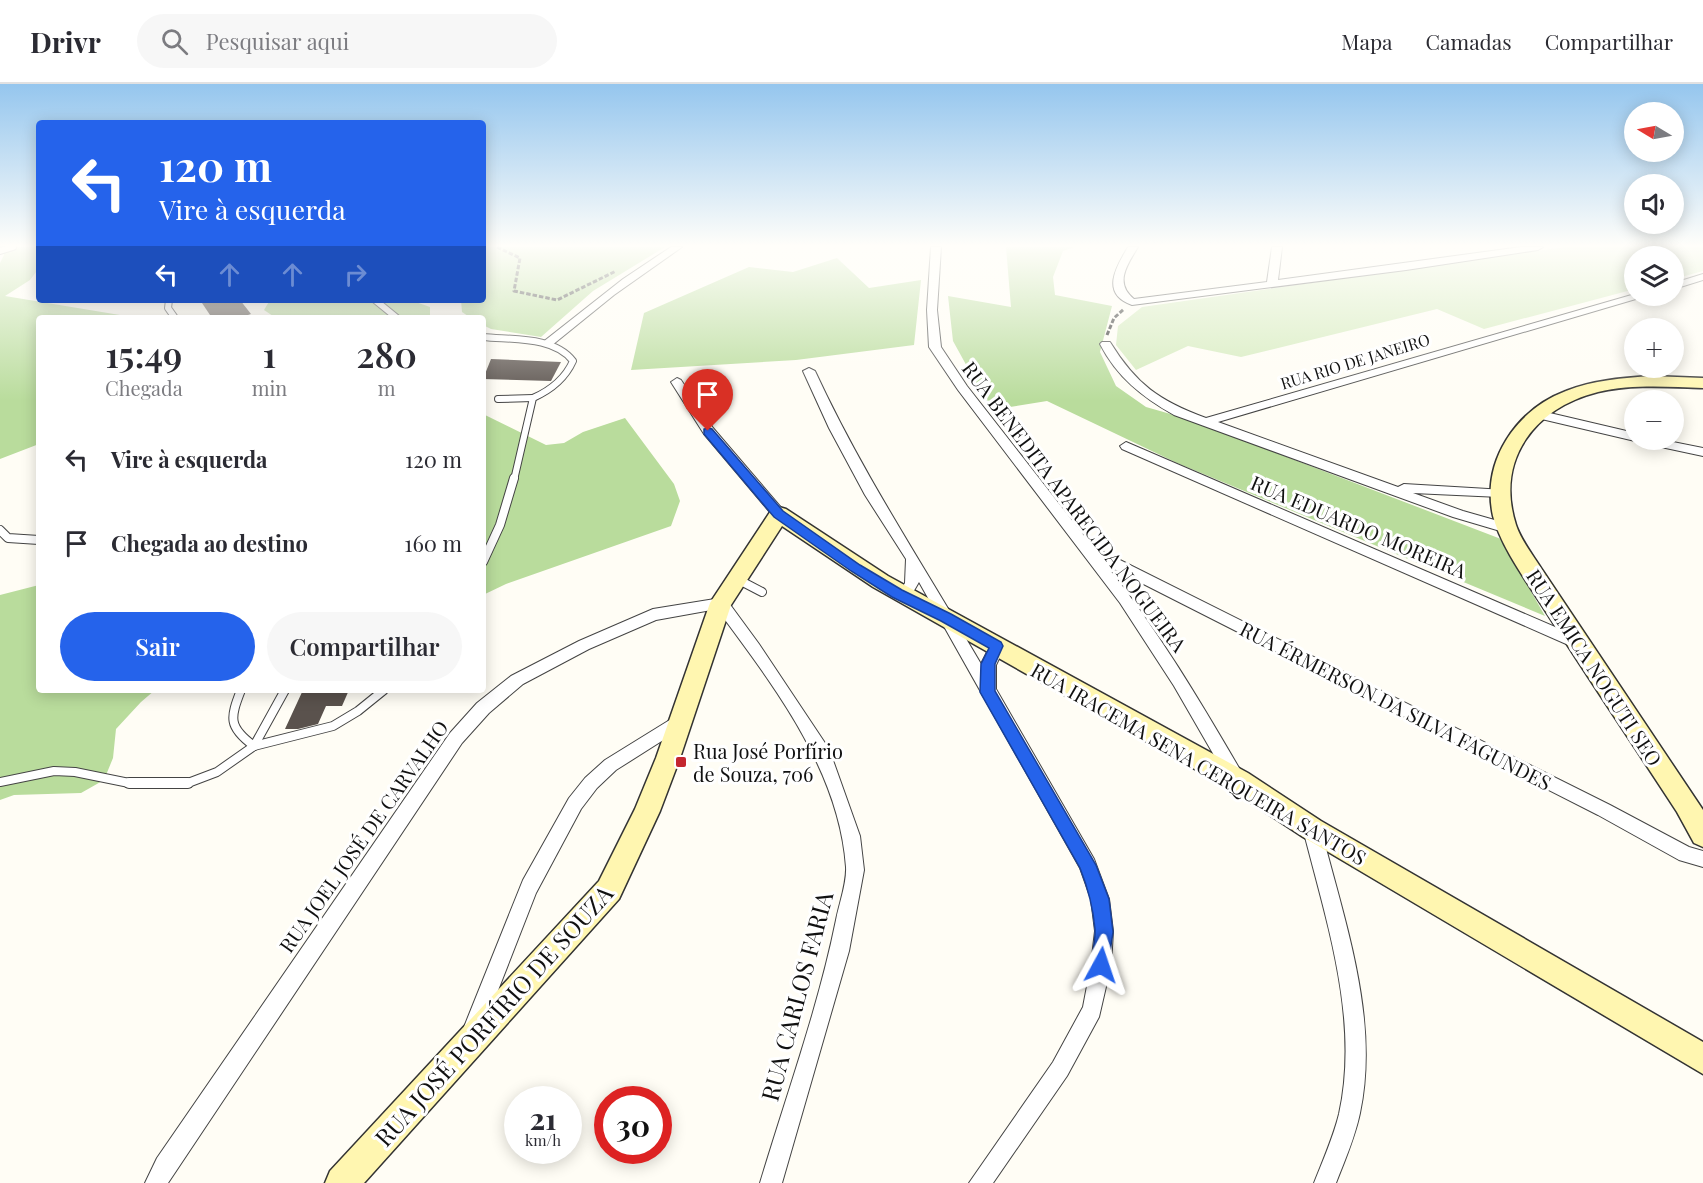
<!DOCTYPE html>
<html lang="pt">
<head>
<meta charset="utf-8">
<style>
  :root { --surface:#fff; --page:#f7f7f7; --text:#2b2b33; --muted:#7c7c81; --line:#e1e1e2; --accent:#2563eb }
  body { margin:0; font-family:"Playfair Display",serif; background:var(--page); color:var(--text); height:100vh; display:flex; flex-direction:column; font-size:22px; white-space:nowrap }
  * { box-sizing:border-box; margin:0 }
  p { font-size:20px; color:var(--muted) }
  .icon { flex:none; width:33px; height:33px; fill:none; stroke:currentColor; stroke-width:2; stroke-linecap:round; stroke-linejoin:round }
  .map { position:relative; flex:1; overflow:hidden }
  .drawer { position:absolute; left:36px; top:231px; width:450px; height:378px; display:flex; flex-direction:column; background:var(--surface); border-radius:6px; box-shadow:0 3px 15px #0003 }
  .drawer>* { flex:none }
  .guide { position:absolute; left:36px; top:36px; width:450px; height:183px; border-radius:6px; box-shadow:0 3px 15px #0003; background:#2563eb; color:#fff; overflow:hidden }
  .needle { width:39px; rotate:280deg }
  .tools { position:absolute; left:1624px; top:18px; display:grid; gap:12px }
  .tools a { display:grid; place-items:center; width:60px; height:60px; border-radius:50%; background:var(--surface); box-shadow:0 3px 15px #0003; font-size:30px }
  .speed { position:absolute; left:504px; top:1002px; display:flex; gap:12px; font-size:30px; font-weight:700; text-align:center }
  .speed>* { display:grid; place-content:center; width:78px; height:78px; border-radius:50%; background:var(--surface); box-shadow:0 3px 15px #0003; line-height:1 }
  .speed small { font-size:15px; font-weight:400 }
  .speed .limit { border:9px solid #d22; background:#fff; color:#111 }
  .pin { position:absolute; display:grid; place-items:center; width:51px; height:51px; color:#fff; margin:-62px -26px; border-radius:50% 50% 50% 0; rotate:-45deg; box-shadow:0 0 6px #0007 }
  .pin .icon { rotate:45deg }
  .me { position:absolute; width:66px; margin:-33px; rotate:5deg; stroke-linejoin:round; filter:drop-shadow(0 0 4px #0008) }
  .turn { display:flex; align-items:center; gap:21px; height:126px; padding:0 24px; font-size:27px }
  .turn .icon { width:78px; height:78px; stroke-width:2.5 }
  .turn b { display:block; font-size:42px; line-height:51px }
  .lanes { display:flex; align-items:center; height:57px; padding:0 24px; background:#0003; justify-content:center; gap:30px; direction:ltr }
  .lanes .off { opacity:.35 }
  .eta { display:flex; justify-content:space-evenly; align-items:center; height:102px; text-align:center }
  .eta b { font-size:36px; font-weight:600; line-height:42px }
  .button { display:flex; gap:12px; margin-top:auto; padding:12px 24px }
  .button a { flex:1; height:69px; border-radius:36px; background:var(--accent); color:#fff; font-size:24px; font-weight:600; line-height:69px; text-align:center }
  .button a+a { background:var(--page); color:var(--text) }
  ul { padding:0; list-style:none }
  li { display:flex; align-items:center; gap:18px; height:84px; padding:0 24px }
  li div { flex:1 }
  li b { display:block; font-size:22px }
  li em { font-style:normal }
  header { display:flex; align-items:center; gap:36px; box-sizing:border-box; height:84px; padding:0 30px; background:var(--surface); border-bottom:2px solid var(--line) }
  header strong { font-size:28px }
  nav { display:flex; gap:33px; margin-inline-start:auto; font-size:21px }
  .search { width:420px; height:54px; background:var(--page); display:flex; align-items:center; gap:15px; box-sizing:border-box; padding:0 21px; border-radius:33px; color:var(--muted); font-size:22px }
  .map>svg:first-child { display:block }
  .green { fill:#d5ebbd }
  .forest { fill:#b9dc9c }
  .building { fill:#5a524d }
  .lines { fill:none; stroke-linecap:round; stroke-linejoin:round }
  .lane-far2-casing { stroke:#444; stroke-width:8 }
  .lane-far1-casing { stroke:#444; stroke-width:10 }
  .lane-casing { stroke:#444; stroke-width:12 }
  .street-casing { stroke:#444; stroke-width:2 }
  .secondary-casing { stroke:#333; stroke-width:3 }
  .path { stroke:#333; stroke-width:3; stroke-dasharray:4.5 2; stroke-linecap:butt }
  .lane-far2 { stroke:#fff; stroke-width:6 }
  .lane-far1 { stroke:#fff; stroke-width:8 }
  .lane { stroke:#fff; stroke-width:10 }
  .street { fill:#fff; fill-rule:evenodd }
  .secondary { fill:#fff6b0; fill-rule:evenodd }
  .route { fill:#2563eb; stroke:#184099; stroke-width:1.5 }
  .poi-dot { fill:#c4262e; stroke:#fff; stroke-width:2 }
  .labels { text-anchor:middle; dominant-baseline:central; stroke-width:6; stroke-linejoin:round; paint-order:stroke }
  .far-street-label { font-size:16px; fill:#111; stroke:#fff }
  .street-label { font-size:20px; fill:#111; stroke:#fff }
  .poi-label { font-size:20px; fill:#111; stroke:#fff; text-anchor:start }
  .near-street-label { font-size:24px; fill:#111; stroke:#fff }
</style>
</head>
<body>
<header>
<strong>Drivr</strong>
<div class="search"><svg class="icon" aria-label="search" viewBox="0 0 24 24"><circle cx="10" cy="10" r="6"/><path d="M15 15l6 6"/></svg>Pesquisar aqui</div>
<nav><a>Mapa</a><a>Camadas</a><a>Compartilhar</a></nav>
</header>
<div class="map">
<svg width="1703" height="1099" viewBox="0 0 1703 1099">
  <rect width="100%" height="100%" fill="#fffdf5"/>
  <polygon class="green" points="1565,163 1703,163 1703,187 1674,195 1674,172 1635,172 1635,205 1484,245 1437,225 1241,273 1188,262 1136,286 1116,261 1118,242 1142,223"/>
  <g class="forest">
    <polygon points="3,163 39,163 39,184 30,196 5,212 138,234 39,234 39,360 0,375 0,179 4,171"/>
    <polygon points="483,163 665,163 593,207 541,253 491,245 483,241 483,234 471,234 462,228 461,216 483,216"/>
    <polygon points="1006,163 1075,163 1063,167 1053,193 1055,211 1112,222 1100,268 1116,302 1146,323 1188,335 1501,455 1545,532 1177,379 1047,317 991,326 953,257 948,212 1011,223"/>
    <polygon points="837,174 869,204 921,196 914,261 796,276 631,286 644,229 749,183 793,188"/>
    <polygon points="270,216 410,216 430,223 430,234 276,234 264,226"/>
    <polygon points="483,330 546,361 564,359 583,348 625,334 674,400 680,417 671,442 506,500 483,511"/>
    <polygon points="39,501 39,606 155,606 141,618 116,645 113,674 104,696 81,709 14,711 0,716 0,511"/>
  </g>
  <g class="building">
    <polygon points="200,216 240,216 251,230 239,234 212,234"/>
    <polygon points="491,275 561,278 551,297 483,295"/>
    <polygon points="303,606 349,606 342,622 326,622 318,640 298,645 285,645"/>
  </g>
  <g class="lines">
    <g class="lane-far2-casing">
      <g id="lane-far2">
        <polyline points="0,167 13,163"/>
        <polyline points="169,216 168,224 175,234"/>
        <polyline points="375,216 397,234"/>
        <path d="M483,253c29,3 71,-1 90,24 -8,18 -22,29 -40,37l-19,82"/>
        <polyline points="498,315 533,314"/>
      </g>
    </g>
    <g class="lane-far1-casing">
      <g id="lane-far1">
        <polyline points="0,446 8,454 39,456"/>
        <polyline points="483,478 500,441 514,394"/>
        <polyline points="737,495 762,508"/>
        <path d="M241,606c-11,28 -13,37 13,56"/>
        <polyline points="254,662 285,606"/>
        <polyline points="0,698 54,687 75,688 134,700 188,699 217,688 254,662 333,642 358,627 384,606"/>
      </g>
    </g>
    <g class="lane-casing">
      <polyline id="lane" points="129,699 188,699"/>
    </g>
    <g class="street-casing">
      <g id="street">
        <polygon points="671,163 682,163 614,211 551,262 543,262 543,258 623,195"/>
        <path d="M931,163h10l-4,63 4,37 26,39 125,160 518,259 79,42 14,4v16l-24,-7 -81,-45 -492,-250c52,65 94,136 136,208l2,5 -2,5 -6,2 -6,-2 -56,-97 -54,-83 -162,-213 -29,-43 -2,-37z"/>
        <path d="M1128,163h10c-11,18 -24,36 -4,52l133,-17 5,-35h10l-4,33 243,-33h22l-5,3 -132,20 -274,35c-32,-11 -16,-38 -4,-58z"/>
        <polygon points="1703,190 1703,196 1674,205 1674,199"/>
        <path d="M1635,210l11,2 -428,126 180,65 6,-3 101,6 2,3 -7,4 -87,-4 50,18 49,14 2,3 -2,3 -5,2 -54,-16 -279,-102c-32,-18 -57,-38 -74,-71l2,-2h8c26,42 49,59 96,76z"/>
        <path d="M809,284l6,3c47,102 109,195 166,293l11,-22h10l3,4 -9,19v24l98,170 15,40 4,32 -2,34 -12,52 -32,59 -74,107h-24l84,-121 30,-55 8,-42 4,-34 -4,-32 -11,-31 -161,-286 -11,19h-10l-2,-4 9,-14 1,-24 -41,-64 -36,-67 -26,-57z"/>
        <polygon points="677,294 681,296 713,344 784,427 786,430 784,433 774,433 704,350 671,298"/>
        <polygon points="1537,326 1635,349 1635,356 1640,356 1635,357 1533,333 1533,327"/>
        <polygon points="1641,356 1663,356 1703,364 1703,372 1647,360"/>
        <polygon points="1126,358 1583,555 1586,559 1583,563 1573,563 1122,365 1120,362"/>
        <path d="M721,514l5,1 33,45 70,105 31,87 4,34 -15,81 -67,232h-22c26,-87 58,-174 76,-263 3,-16 11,-37 10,-53 -7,-98 -73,-182 -129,-258l-61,11 -67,29 -66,35 -34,29 -27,30 -294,440h-23l12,-25 293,-425 27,-30 34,-27 68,-35 74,-32z"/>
        <polygon points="681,629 687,631 689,636 687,641 616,686 597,704 581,725 536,809 481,950 474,953 467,950 464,943 523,796 569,714 585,694 605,676"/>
        <path d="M1312,737l6,2 3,6c23,91 59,190 39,284 -5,24 -15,47 -24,70h-22c9,-23 19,-45 25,-69 21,-94 -13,-194 -36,-285l3,-6z"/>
      </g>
    </g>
    <g class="secondary-casing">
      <g id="secondary">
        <path d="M1651,292l52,2v10c-34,-1 -71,-4 -105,4 -63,16 -103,67 -82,133 5,15 16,29 25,43l162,242v37l-9,-4 -17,-31c-43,-66 -87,-131 -129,-197 -18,-29 -47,-67 -55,-99 -12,-55 23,-106 73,-125 27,-11 57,-13 85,-15z"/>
        <polygon points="779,423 786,425 888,492 1248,689 1321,737 1703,958 1703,990 1303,753 1230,705 873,503 782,442 731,521 680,674 660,727 619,815 364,1099 325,1099 330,1087 599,797 635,725 656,674 710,519 772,425"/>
      </g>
    </g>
    <g class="path">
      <polyline points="497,163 520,174 514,207 557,216 616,187"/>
      <polyline points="1107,251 1114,234 1124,225"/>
    </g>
    <use href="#lane-far2" class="lane-far2"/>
    <use href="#lane-far1" class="lane-far1"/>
    <use href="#lane" class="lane"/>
    <use href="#street" class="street"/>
    <use href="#secondary" class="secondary"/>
  </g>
  <linearGradient id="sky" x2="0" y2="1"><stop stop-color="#95c6ee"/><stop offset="0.51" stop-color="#fffefa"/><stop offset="1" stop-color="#fffefa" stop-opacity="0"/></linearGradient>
  <rect width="1703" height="317" fill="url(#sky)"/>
  <path class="route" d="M708,344l4,1 71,82 77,54 42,25 49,24 50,28 2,4 -8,18v27l101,174 13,34 4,33 -6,40 -6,2 -6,-2c-6,-14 1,-29 0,-43 -2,-22 -7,-41 -15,-61l-100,-176 1,-28 8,-16 -48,-27 -49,-24 -41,-26 -77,-54 -70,-83v-5z"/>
  <rect class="poi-dot" x="675" y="672" width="12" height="12" rx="3"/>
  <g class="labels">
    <g class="far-street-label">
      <text transform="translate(1355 277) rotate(-17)">RUA RIO DE JANEIRO</text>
    </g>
    <g class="street-label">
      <text transform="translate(1075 422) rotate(53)">RUA BENEDITA APARECIDA NOGUEIRA</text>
      <text transform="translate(1359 442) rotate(23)">RUA EDUARDO MOREIRA</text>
      <text transform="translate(1595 583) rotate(57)">RUA EMICA NOGUTI SEO</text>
      <text transform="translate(1396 621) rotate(27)">RUA ÉRMERSON DA SILVA FAGUNDES</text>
      <text transform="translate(1199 679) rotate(30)">RUA IRACEMA SENA CERQUEIRA SANTOS</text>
      <text transform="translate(363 752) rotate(-55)">RUA JOEL JOSÉ DE CARVALHO</text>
    </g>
    <g class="poi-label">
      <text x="693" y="666">Rua José Porfírio<tspan x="693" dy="23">de Souza, 706</tspan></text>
    </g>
    <g class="near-street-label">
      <text transform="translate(796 912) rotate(-75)">RUA CARLOS FARIA</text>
      <text transform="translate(493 931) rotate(-48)">RUA JOSÉ PORFÍRIO DE SOUZA</text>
    </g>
  </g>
</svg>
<div class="tools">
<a><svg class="needle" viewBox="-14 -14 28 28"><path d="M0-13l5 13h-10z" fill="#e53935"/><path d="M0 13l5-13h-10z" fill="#7c7c81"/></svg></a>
<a><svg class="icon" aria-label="sound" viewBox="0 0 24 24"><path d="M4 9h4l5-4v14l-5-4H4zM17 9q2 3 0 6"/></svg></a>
<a><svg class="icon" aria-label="layers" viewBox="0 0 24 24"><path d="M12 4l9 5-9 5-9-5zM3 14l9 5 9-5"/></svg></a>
<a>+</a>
<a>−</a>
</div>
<div class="speed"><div>21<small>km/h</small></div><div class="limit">30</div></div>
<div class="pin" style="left:708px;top:347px;background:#d93025"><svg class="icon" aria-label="arrive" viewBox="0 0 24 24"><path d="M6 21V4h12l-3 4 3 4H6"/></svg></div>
<svg class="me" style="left:1101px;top:881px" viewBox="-20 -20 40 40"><path d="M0-17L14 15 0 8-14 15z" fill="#2563eb" stroke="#fff" stroke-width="4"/></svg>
<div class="guide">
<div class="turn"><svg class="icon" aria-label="left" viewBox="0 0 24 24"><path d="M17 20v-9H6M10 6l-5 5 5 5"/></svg><div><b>120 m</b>Vire à esquerda</div></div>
<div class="lanes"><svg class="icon" aria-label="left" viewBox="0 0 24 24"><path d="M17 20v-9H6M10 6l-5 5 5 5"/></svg><svg class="icon off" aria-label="ahead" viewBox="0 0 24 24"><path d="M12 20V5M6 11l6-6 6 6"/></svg><svg class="icon off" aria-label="ahead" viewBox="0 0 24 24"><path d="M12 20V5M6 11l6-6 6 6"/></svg><svg class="icon off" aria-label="right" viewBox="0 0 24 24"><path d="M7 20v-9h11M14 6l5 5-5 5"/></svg></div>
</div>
<section class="drawer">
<div class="eta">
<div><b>15:49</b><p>Chegada</p></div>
<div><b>1</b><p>min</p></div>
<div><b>280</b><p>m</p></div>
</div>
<ul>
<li><svg class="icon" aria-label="left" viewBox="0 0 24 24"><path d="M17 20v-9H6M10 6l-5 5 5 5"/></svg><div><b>Vire à esquerda</b></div><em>120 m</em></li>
<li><svg class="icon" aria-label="arrive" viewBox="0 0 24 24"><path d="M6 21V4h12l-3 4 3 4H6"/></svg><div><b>Chegada ao destino</b></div><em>160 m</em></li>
</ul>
<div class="button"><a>Sair</a><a>Compartilhar</a></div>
</section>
</div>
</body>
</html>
